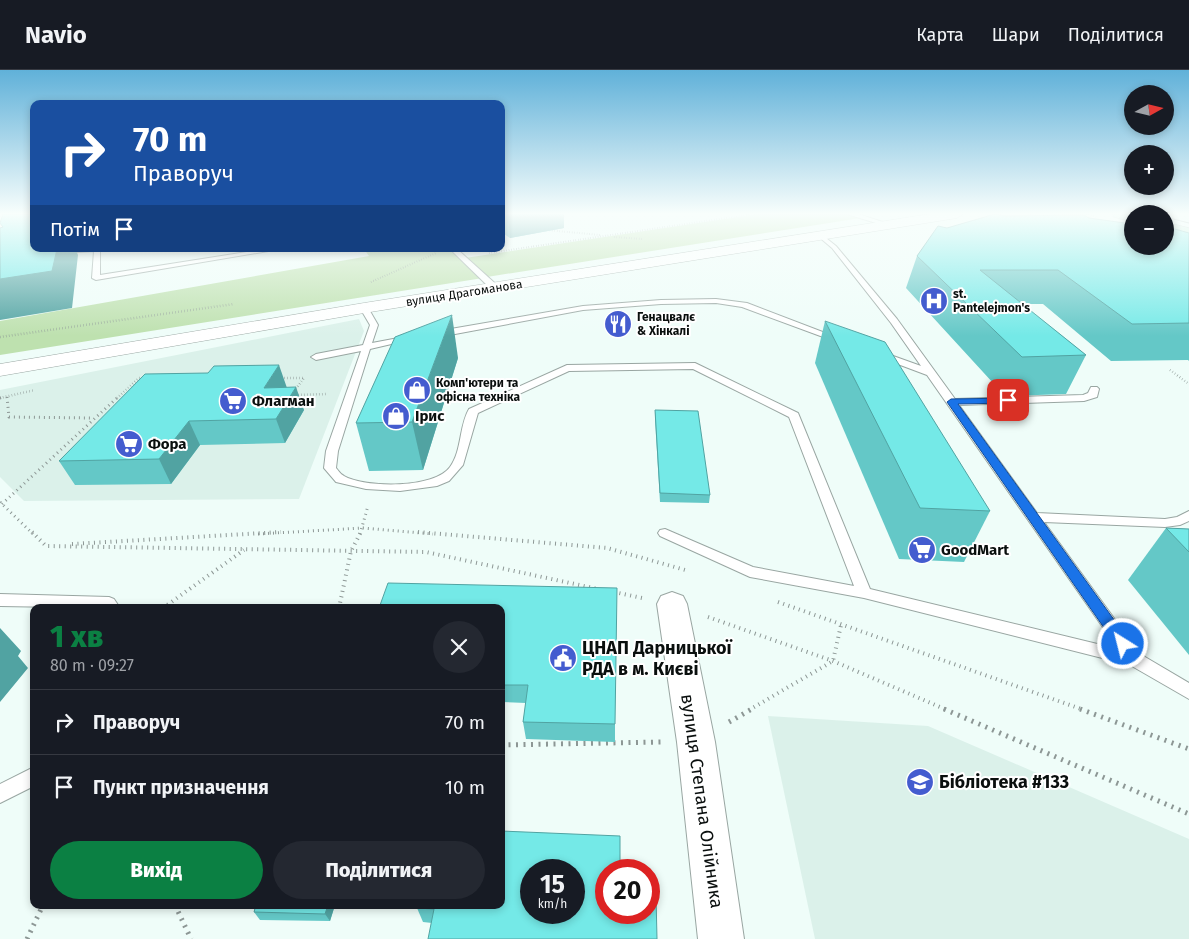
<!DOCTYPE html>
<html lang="uk">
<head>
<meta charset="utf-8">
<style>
  :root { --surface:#171b24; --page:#242831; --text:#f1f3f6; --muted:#9ea1a6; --line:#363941; --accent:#0b8043 }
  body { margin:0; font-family:"Fira Sans",sans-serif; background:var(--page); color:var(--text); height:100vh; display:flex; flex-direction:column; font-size:19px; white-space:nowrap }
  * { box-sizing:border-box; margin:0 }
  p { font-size:16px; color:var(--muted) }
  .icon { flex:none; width:28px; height:28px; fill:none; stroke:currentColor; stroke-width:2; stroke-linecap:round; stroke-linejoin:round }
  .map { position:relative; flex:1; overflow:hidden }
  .sheet { position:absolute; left:30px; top:534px; width:475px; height:305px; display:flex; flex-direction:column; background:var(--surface); border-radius:10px; box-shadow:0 2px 8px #0003 }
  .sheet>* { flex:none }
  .guide { position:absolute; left:30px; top:30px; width:475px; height:152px; border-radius:10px; box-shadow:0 2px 8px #0003; background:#1a4fa0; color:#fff; overflow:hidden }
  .needle { width:32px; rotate:82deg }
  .controls { position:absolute; left:1124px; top:15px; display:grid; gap:10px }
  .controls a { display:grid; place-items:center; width:50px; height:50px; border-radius:50%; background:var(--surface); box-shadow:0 2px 8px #0003; font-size:25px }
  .speed { position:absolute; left:520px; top:789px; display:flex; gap:10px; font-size:25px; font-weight:700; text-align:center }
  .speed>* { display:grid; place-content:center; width:65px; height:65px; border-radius:50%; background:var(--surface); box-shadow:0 2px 8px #0003; line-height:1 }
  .speed small { font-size:12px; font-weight:400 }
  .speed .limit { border:8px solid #d22; background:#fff; color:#111 }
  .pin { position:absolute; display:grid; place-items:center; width:42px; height:42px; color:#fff; margin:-21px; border-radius:10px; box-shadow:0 2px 8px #0006 }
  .me { position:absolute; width:55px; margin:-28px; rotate:324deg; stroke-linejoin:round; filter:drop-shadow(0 0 4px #0008) }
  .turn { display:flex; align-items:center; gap:18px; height:105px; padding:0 20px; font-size:22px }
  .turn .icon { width:65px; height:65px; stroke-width:2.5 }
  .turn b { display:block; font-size:35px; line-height:42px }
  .then { display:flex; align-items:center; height:48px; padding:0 20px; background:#0003; gap:10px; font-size:19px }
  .round { display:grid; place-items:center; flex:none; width:52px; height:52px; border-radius:26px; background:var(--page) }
  .overview { display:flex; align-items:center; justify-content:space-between; height:85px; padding:0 20px }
  h1 { font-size:30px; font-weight:800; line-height:38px; color:var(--accent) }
  .cta { display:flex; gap:10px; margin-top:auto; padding:10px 20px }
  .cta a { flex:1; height:58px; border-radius:30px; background:var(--accent); color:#fff; font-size:20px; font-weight:800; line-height:58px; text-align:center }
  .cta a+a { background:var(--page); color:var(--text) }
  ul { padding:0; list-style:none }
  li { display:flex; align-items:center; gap:15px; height:65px; padding:0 20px; border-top:1px solid var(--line) }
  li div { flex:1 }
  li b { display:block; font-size:19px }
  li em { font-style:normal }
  header { display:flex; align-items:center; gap:30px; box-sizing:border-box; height:70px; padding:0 25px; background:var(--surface); border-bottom:1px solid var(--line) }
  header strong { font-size:24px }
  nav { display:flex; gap:28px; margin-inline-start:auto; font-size:18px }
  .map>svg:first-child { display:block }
  .built { fill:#dbf1ea }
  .green { fill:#bee1af }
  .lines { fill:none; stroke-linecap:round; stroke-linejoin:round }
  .service-casing { stroke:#99a6a2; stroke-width:2 }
  .minor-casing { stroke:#99a6a2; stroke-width:2 }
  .tertiary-casing { stroke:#99a6a2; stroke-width:1 }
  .secondary-casing { stroke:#99a6a2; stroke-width:1 }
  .path-far4 { stroke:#8d9795; stroke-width:2; stroke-dasharray:0.5 2; stroke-linecap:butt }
  .path-far3 { stroke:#8d9795; stroke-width:2.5; stroke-dasharray:0.5 2.5; stroke-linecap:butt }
  .path-far2 { stroke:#8d9795; stroke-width:3; stroke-dasharray:1 4; stroke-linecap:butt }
  .path-far1 { stroke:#8d9795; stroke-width:4; stroke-dasharray:1 4.5; stroke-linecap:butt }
  .path { stroke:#8d9795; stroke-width:5; stroke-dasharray:2 5.5; stroke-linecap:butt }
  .service { fill:#fff; fill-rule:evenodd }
  .minor { fill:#fff; fill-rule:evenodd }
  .tertiary { fill:#fff; fill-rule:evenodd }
  .secondary { fill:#c2ecd6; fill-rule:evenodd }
  .tram { stroke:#6d7674; stroke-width:1 }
  .wall { fill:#64c8c7 }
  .shaded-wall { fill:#51a3a2 }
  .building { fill:#74e9e7; stroke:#51a3a2; fill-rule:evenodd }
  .route { fill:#1a73e8; stroke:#114b97 }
  .labels { text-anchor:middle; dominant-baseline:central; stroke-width:4; stroke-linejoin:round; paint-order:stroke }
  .far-street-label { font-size:12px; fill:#0a0f0e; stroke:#fff }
  .far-poi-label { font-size:12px; font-weight:bold; fill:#0a0f0e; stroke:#fff; text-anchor:start }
  .poi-label { font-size:15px; font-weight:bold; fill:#0a0f0e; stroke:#fff; text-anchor:start }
  .near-poi-label { font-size:18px; font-weight:bold; fill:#0a0f0e; stroke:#fff; text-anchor:start }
  .near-street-label { font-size:18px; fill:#0a0f0e; stroke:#fff }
</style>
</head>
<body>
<header>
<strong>Navio</strong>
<nav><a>Карта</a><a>Шари</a><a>Поділитися</a></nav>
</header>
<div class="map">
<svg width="1189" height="869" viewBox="0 0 1189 869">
  <rect width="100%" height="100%" fill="#effdf9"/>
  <g class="built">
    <polygon points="359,249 364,261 299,429 24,431 0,407 0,320"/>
    <polygon points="768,646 928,656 1189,769 1189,869 815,869"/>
  </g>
  <g class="green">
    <polygon points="758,144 847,144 861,148 487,207 465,188"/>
    <polygon points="364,179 450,179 483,208 0,285 0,251 369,186"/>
  </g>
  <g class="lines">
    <g class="service-casing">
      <g id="service">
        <polygon points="847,144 858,144 892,155 889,157"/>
        <path d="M821,164l15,12 61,73 58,80 128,-4 5,-2 3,-6h6l2,2 -2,8 -13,4 -125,4 78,108 128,6 12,-2 12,-6v10l-9,4 -15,2 -121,-5 96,132 49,29v16l-59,-34 -266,-67 -114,-21 -90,-41 -2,-3 2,-3 5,-1 88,38 101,19 -65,-169 -96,-48 -124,2 -91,42 -15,52 -14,16 -12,5 -37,5 -34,-2 -30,-7 -12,-14 2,-17 35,-100 -45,9 -5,-3 5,-3 47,-9 7,-20 -10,-17 1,-2h6l11,19 -6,18 37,-7 4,3 -43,10 -32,102 -2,17c2,2 4,6 8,8 21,12 90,13 106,-9 12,-16 9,-41 19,-58l98,-44 128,-2 103,50 72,176 248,60 -191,-274 -48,-18 -2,-2 5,-3 39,14 -30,-43 -59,-75 -13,-11z"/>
        <polygon points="79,179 100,179 100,205 266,179 280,179 96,210 92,208 94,181 77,182 76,181"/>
        <polygon points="450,179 457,179 498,216 498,220 492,220"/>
        <polygon points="716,229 747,233 841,269 834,271 742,237 716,233 661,234 583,240 439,267 435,264 439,261 583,236 661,230"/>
        <polygon points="0,524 109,527 114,529 120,538 0,536"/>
        <polygon points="34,697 34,716 0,733 0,714"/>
      </g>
    </g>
    <g class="minor-casing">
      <polygon id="minor" points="672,522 683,526 687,534 715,672 744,869 698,869 677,672 657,534 661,526"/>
    </g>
    <g class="tertiary-casing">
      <polygon id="tertiary" points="930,144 963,144 957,148 364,243 0,306 0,294 364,233"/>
    </g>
    <g class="secondary-casing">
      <g id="secondary">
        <polygon points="1113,144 1132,144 1132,152 1114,147"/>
        <polygon points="1165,152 1189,158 1189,166 1165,160"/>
      </g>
    </g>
    <g class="path-far4">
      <polyline points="1086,144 1098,147"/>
      <polyline points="1018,147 1033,144"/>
      <polyline points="547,160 600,165"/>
      <polyline points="614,167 642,169"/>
      <polyline points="489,183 753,144"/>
      <polyline points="371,212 436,183"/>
    </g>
    <g class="path-far3">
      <polyline points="0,267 234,234"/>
      <polyline points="1170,300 1189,314"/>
      <polyline points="281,308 304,308 295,320"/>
      <polyline points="295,325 327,324"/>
      <polyline points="0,328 35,320"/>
      <polyline points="117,328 139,308 144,308"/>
    </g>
    <g class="path-far2">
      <polyline points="7,327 9,347 93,348"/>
      <polyline points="0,328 3,327"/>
      <polyline points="0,432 33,464"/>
      <polyline points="2,434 118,327"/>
      <polyline points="258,464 363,458 433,464"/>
      <polyline points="360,464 368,436"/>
    </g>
    <g class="path-far1">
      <polyline points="32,462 46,476 426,482 598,519"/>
      <polyline points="418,462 607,478 689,501"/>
      <polyline points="72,474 281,462"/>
      <polyline points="614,522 642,528"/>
      <polyline points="778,532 1084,640"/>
      <polyline points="163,538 244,480"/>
      <polyline points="339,538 351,481 361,462"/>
      <polyline points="708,547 833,591 947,640"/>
      <polyline points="749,640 833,591 841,555"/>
    </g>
    <g class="path">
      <polyline points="944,639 1189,744"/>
      <polyline points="1080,639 1189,679"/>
      <polyline points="729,652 752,639"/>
      <polyline points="501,675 661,672"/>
      <polyline points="175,835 191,869"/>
      <polyline points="27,869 43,835"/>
    </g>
    <use href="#service" class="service"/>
    <use href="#minor" class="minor"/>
    <use href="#tertiary" class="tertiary"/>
    <use href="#secondary" class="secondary"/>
    <polyline class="tram" points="1165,147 1189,153"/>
  </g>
  <g class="wall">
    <polygon points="501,144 564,144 564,158 510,168 501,162"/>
    <polygon points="1005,146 1089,148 1189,163 1189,291 1188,290 1111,291 1043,234 1022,234 1086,285 1066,324 1005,326 906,218 917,186 947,158"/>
    <polygon points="825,251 990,441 964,492 899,489 815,293"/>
    <polygon points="458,288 423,400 369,401 356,353"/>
    <polygon points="287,318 304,340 285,373 200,375 171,414 75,415 59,391"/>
    <polygon points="655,340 710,425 709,433 660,432 655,349"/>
    <polygon points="1166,458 1189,459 1189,585 1128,510"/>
    <polygon points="501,538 615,654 615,672 526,669 523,652 526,633 501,632"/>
    <polygon points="256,835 335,835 330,851 260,850 254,842"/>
    <polygon points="417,838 606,842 432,853 423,852"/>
  </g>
  <g class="shaded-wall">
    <polygon points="508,144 564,144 564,158 510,168"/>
    <polygon points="57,179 77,179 76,180 78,185 72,238 0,250 0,209"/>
    <polygon points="452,245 458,288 423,400 412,352"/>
    <polygon points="279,295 287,318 264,318"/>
    <polygon points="296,317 304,340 285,373 276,349"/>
    <polygon points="189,351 200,375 171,414 159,389"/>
    <polygon points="0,558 21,581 18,586 28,598 0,632"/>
    <polygon points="328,835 335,835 330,851 325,844"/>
  </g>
  <g class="building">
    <polygon points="3,144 34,144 34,179 57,179 52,201 0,209 0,158 3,157 0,153"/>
    <polygon points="995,144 1005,146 1084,145 1089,148 1132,154 1132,176 1165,176 1165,158 1175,159 1189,163 1189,253 1132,254 1058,200 980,200 1086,285 1022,287 917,186 938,156 947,158"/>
    <polygon points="452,245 412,352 356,353 395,267"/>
    <polygon points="825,251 885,272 990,441 920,438"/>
    <polygon points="279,295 264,318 296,317 276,349 189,351 159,389 59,391 145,304 208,303 214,296"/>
    <polygon points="655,340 698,341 710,425 660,423"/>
    <polygon points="1166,458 1189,459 1189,482"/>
    <polygon points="388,513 617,518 615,654 523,652 528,615 501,615 501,538 379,538"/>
    <path d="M501,761l119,5v34h-14v42h43v-16h7l1,43h-229l6,-30 -17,-1v-3h84zM531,800h43v42h-43z"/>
    <polygon points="256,835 328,835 325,844 254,842"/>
  </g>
  <linearGradient id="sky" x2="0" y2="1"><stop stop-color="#60b1d9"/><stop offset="0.54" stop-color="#f8fefc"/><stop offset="1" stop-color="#f8fefc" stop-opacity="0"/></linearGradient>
  <rect width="1189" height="266" fill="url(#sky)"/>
  <polygon class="route" points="1012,328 1012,332 1008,333 958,334 1128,569 1130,574 1128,578 1118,578 947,332 951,329"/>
  <defs>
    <g id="hospital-disc" transform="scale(1.4375)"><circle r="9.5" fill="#445ccf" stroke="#fff"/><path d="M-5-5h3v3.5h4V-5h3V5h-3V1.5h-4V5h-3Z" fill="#fff"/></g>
    <g id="restaurant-disc" transform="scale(1.4375)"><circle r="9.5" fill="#445ccf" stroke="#fff"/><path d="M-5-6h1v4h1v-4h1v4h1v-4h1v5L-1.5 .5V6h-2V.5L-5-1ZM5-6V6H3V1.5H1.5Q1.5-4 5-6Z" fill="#fff"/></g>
    <g id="shop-disc" transform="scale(1.4375)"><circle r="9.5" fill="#445ccf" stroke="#fff"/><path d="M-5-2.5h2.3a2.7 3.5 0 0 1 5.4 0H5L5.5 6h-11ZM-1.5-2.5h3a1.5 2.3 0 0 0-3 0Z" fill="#fff"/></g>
    <g id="supermarket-disc" transform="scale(1.4375)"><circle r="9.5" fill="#445ccf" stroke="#fff"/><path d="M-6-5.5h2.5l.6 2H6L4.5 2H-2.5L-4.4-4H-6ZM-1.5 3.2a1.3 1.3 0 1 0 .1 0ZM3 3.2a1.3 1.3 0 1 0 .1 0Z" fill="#fff"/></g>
    <g id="civic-disc" transform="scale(1.4375)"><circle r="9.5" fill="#445ccf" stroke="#fff"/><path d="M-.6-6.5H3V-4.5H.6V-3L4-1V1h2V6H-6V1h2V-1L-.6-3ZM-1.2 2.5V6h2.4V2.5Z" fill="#fff"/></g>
    <g id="school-disc" transform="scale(1.4375)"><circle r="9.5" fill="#445ccf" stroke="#fff"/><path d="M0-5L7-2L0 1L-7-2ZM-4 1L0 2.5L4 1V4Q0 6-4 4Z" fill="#fff"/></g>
  </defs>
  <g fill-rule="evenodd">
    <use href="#hospital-disc" x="934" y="231"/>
    <use href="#restaurant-disc" x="618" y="254"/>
    <use href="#shop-disc" x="417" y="320"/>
    <use href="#supermarket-disc" x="233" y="331"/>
    <use href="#shop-disc" x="396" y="346"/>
    <use href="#supermarket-disc" x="129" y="374"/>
    <use href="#supermarket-disc" x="922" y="480"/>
    <use href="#civic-disc" x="563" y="588"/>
    <use href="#school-disc" x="920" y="712"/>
  </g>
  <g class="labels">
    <g class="far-street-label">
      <text transform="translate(464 223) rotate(-9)">вулиця Драгоманова</text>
    </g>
    <g class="far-poi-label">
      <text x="953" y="224">st.<tspan x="953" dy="14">Pantelejmon's</tspan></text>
      <text x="637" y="247">Генацвалє<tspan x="637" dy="14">&amp; Хінкалі</tspan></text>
      <text x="436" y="313">Комп'ютери та<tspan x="436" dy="14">офісна техніка</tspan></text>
    </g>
    <g class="poi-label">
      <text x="252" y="331">Флагман</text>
      <text x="415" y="346">Ірис</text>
      <text x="148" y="374">Фора</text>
      <text x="941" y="480">GoodMart</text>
    </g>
    <g class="near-poi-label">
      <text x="582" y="578">ЦНАП Дарницької<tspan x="582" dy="21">РДА в м. Києві</tspan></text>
      <text x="939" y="712">Бібліотека #133</text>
    </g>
    <g class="near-street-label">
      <text transform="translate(702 731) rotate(82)">вулиця Степана Олійника</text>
    </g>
  </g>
</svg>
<div class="controls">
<a><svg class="needle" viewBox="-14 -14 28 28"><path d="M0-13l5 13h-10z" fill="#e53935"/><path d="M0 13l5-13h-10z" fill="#9ea1a6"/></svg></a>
<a>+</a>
<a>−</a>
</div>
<div class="speed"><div>15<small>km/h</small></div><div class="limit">20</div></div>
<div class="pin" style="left:1008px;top:330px;background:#d93025"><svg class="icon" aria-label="arrive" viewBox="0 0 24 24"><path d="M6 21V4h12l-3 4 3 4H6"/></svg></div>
<svg class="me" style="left:1123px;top:574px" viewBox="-20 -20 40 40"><circle r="17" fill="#1a73e8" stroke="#fff" stroke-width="3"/><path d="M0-11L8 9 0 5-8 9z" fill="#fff"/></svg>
<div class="guide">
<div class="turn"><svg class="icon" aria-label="right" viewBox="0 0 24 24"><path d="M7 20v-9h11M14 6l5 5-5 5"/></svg><div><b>70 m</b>Праворуч</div></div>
<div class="then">Потім<svg class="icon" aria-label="arrive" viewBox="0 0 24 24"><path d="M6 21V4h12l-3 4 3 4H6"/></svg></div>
</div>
<section class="sheet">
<div class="overview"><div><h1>1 хв</h1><p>80 m · 09:27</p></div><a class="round"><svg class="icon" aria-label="close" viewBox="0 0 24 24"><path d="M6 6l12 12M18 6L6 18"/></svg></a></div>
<ul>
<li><svg class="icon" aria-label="right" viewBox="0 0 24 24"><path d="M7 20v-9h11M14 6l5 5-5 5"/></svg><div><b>Праворуч</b></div><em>70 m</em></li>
<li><svg class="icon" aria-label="arrive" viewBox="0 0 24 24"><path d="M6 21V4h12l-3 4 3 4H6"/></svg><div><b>Пункт призначення</b></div><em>10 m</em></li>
</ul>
<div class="cta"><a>Вихід</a><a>Поділитися</a></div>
</section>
</div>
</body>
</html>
